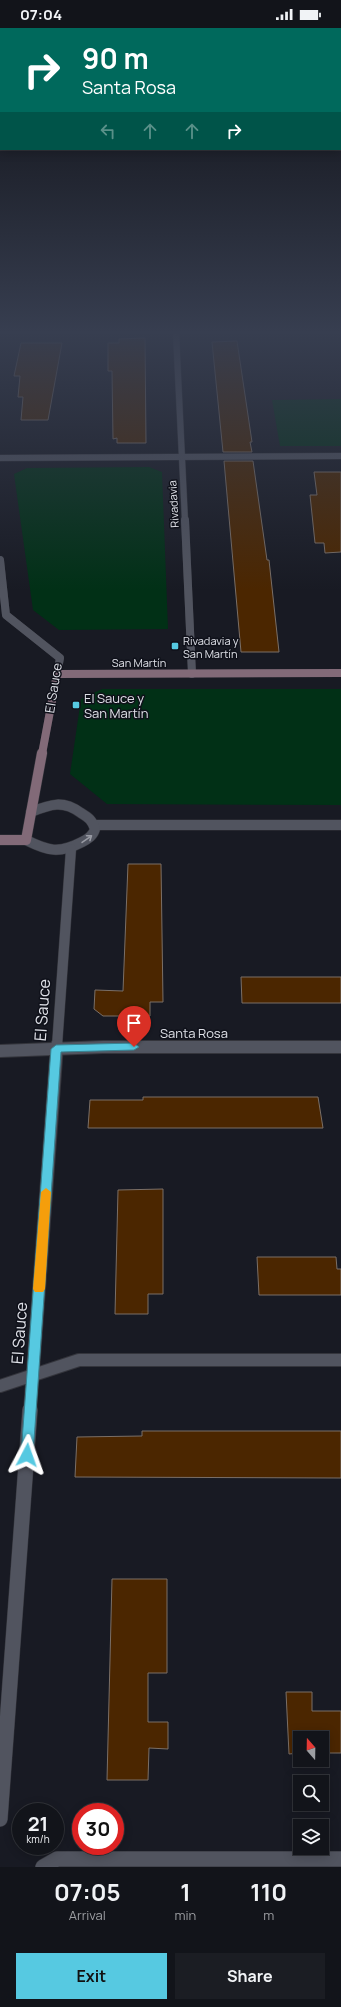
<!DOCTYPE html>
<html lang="en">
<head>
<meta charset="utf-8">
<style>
  :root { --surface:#12141a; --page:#1b1d23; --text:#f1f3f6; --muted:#9c9ea2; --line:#313339; --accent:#56c9e1 }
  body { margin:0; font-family:Manrope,sans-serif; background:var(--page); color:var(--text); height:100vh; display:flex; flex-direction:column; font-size:15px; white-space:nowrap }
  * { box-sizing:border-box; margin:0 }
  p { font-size:13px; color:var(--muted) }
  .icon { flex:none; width:22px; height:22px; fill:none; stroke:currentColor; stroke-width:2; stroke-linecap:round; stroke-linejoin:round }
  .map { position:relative; height:1839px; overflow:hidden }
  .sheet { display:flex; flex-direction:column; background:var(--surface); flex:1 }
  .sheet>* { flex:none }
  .hud { position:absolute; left:0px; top:0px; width:341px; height:122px; box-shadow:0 2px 10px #0003,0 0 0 1px var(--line); background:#00695c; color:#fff; overflow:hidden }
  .needle { width:26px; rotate:340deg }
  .buttons { position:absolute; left:293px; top:1703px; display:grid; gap:8px }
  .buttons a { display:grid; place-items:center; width:36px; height:36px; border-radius:0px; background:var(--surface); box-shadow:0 2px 10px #0003,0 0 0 1px var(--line); font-size:20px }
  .speed { position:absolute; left:12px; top:1775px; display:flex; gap:8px; font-size:20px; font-weight:700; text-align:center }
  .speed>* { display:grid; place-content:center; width:52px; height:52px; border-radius:50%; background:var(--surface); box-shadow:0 2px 10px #0003,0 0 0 1px var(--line); line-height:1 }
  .speed small { font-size:10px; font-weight:400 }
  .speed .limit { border:6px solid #d22; background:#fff; color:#111 }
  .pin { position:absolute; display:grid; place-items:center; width:34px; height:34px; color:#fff; margin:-41px -17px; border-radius:50% 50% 50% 0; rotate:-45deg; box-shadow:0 0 4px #0007 }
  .pin .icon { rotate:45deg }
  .me { position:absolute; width:44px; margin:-22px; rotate:4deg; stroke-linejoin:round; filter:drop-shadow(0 0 3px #0008) }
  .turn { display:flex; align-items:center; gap:14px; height:84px; padding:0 16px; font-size:18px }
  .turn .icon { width:52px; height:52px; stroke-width:2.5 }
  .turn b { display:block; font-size:28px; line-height:34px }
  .lanes { display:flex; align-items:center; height:38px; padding:0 16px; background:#0003; justify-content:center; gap:20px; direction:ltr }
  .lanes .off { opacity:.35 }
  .eta { display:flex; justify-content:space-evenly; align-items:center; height:68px; text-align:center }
  .eta b { font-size:24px; font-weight:700; line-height:28px }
  .cta { display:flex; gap:8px; margin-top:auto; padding:8px 16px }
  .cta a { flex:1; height:46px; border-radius:0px; background:var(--accent); color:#111; font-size:16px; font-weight:700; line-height:46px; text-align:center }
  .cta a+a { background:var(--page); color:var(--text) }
  .status { display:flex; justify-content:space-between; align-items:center; height:28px; padding:0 20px; background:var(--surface); direction:ltr }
  .status svg { height:11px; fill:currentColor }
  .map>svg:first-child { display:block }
  .green { fill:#013016 }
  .building { fill:#4b2600; stroke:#7a6f67 }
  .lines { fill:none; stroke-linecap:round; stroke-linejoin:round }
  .street-far4-casing { stroke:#34353c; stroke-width:7 }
  .street-far3-casing { stroke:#34353c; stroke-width:8 }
  .street-far2-casing { stroke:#34353c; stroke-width:11 }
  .street-far1-casing { stroke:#34353c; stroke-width:14 }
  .street-casing { stroke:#34353c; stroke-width:16 }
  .secondary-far1-casing { stroke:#34353c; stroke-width:8 }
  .secondary-casing { stroke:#34353c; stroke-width:11 }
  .street-far4 { stroke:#51545f; stroke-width:6 }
  .street-far3 { stroke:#51545f; stroke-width:8 }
  .street-far2 { stroke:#51545f; stroke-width:10 }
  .street-far1 { stroke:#51545f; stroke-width:12 }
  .street { stroke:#51545f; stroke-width:15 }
  .secondary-far1 { stroke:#826a78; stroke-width:8 }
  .secondary { stroke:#826a78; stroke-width:10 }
  .oneway { stroke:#989aa3 }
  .route { fill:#56c9e1; stroke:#388392 }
  .slow { fill:#f59e0b }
  .poi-dot { fill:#56c9e1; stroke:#0f111a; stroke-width:1.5 }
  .labels { text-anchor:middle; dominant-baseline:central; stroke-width:3; stroke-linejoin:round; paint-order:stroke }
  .far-street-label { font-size:11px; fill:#dee0e7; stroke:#0f111a }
  .far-poi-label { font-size:11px; fill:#dee0e7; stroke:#0f111a; text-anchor:start }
  .street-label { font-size:13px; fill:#dee0e7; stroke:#0f111a }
  .poi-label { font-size:13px; fill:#dee0e7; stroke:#0f111a; text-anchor:start }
  .near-street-label { font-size:16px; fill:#dee0e7; stroke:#0f111a }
</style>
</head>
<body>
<div class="status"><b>07:04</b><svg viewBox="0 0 49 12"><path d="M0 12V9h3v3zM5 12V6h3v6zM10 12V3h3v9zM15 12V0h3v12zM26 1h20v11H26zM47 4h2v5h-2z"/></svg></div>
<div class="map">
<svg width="341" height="1839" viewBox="0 0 341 1839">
  <rect width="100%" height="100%" fill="#181a23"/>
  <g class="green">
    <polygon points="341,371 341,418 280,418 272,372"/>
    <polygon points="149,439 162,444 168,601 59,602 33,582 14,446 27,440"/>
    <polygon points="102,661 341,661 341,777 107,776 70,746 81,671"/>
  </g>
  <g class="building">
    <polygon points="145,310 146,415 117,415 117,410 113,411 112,343 108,343 108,315 119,315 119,311"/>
    <polygon points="237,313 252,414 250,414 252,424 223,424 212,314"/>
    <polygon points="21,315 62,315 48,392 21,392 23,369 18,369 20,348 14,348"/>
    <polygon points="224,433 253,433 267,532 269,532 279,624 241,624"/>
    <polygon points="314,444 341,444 341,524 325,525 324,515 315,515 310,467 317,467"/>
    <polygon points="128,836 161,836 163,974 150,974 150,988 103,988 94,981 95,962 123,963"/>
    <polygon points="241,949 341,949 341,975 242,975"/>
    <polygon points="143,1069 318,1069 323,1100 88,1100 90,1072 143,1072"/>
    <polygon points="163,1161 163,1266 148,1266 148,1286 115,1286 118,1162"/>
    <polygon points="257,1229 336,1229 337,1241 341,1241 341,1267 259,1267"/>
    <polygon points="142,1403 341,1403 341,1450 75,1449 77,1409 142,1408"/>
    <polygon points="112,1551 167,1551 167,1645 148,1645 148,1694 168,1694 168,1721 149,1720 148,1752 107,1752"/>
    <polygon points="286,1664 312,1664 312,1683 341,1683 341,1725 322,1725 322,1710 300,1710 300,1725 289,1726"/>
  </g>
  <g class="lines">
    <g class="street-far4-casing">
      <g id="street-far4">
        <polyline points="176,305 185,493"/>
        <polyline points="0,430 341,428"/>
      </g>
    </g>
    <g class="street-far3-casing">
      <g id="street-far3">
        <polyline points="185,492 192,646"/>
        <polyline points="0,532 6,587 60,630 57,646"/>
      </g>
    </g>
    <g class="street-far2-casing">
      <g id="street-far2">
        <polyline points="94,797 341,797"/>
        <path d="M26,812c22,11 33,14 56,2 6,-3 11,-6 13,-13 -3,-9 -6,-11 -14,-16 -18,-13 -30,-9 -50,-1"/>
        <polyline points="57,1018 71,821"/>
      </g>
    </g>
    <g class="street-far1-casing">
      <g id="street-far1">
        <polyline points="0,1023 103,1019 341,1019"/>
        <polyline points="0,1358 79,1332 341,1332"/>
        <polyline points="30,1383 57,1017"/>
      </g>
    </g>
    <g class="street-casing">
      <g id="street">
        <polyline points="0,1791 30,1382"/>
        <polyline points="43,1839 57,1831 341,1831"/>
      </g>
    </g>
    <g class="secondary-far1-casing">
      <polyline id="secondary-far1" points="42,726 57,646 341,645"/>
    </g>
    <g class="secondary-casing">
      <polyline id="secondary" points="0,812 26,812 42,725"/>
    </g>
    <use href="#street-far4" class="street-far4"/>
    <use href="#street-far3" class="street-far3"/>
    <use href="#street-far2" class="street-far2"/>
    <use href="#street-far1" class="street-far1"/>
    <use href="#street" class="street"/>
    <use href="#secondary-far1" class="secondary-far1"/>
    <use href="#secondary" class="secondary"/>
  </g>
  <defs><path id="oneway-shaft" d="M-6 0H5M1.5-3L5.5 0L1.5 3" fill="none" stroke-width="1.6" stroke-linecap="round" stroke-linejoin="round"/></defs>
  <use class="oneway" href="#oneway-shaft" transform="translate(87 811) rotate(-35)"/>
  <linearGradient id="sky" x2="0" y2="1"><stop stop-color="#0d0e13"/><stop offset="0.54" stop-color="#373e50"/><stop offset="1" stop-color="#373e50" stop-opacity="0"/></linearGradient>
  <rect width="341" height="563" fill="url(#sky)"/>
  <polygon class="route" points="134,1015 139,1019 134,1022 61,1024 33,1427 31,1431 27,1432 22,1431 21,1427 51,1021 56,1017"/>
  <polygon class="slow" points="46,1160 51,1164 45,1261 43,1264 35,1264 33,1261 41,1164"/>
  <g class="poi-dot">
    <rect x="171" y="614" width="8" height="8" rx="2"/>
    <rect x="72" y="673" width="8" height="8" rx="2"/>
  </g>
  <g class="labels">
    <g class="far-street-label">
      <text transform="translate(173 476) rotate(-93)">Rivadavia</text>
      <text x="139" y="634">San Martín</text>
    </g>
    <g class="far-poi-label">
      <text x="183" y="612">Rivadavia y<tspan x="183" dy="13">San Martín</tspan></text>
    </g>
    <g class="street-label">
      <text transform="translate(53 660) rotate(-81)">El Sauce</text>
      <text x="194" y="1005">Santa Rosa</text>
    </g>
    <g class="poi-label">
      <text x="84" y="670">El Sauce y<tspan x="84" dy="15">San Martín</tspan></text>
    </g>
    <g class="near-street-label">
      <text transform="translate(42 982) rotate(-86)">El Sauce</text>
      <text transform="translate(19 1305) rotate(-86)">El Sauce</text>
    </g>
  </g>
</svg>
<div class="buttons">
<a><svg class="needle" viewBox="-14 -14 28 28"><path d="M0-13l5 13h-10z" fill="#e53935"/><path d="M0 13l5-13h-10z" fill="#9c9ea2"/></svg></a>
<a><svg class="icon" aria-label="search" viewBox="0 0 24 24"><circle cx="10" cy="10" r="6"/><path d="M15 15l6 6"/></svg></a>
<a><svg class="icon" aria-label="layers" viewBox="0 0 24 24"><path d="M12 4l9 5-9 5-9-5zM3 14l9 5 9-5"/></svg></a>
</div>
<div class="speed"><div>21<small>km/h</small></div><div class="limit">30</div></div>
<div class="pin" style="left:134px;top:1019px;background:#d93025"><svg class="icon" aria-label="arrive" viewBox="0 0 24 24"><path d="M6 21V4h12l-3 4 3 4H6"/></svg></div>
<svg class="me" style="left:27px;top:1427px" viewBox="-20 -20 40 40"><path d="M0-17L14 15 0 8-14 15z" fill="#56c9e1" stroke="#fff" stroke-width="4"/></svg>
<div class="hud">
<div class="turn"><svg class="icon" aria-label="right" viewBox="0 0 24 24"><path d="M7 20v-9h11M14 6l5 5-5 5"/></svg><div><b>90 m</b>Santa Rosa</div></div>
<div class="lanes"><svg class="icon off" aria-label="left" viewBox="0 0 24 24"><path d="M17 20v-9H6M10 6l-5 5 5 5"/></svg><svg class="icon off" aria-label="ahead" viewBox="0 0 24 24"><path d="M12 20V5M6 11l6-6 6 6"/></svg><svg class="icon off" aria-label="ahead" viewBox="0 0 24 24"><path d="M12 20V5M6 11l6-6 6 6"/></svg><svg class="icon" aria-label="right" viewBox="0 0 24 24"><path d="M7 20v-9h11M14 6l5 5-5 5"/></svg></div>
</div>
</div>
<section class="sheet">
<div class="eta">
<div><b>07:05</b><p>Arrival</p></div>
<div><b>1</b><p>min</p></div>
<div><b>110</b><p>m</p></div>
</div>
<div class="cta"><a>Exit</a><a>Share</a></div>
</section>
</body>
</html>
